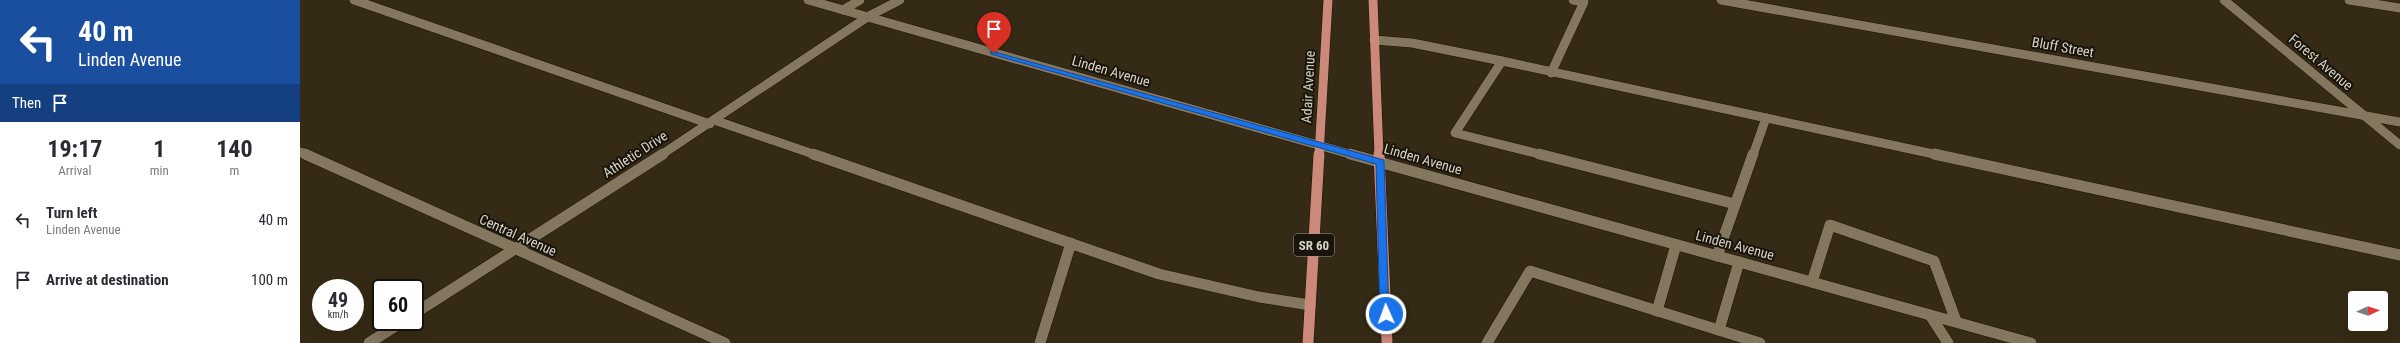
<!DOCTYPE html>
<html lang="en">
<head>
<meta charset="utf-8">
<style>
  :root { --surface:#fff; --page:#f7f7f7; --text:#2b2b33; --muted:#7c7c81 }
  body { margin:0; font-family:"Roboto Condensed",sans-serif; background:var(--page); color:var(--text); height:100vh; display:flex; flex-direction:column; font-size:15px; white-space:nowrap }
  * { box-sizing:border-box; margin:0 }
  p { font-size:13px; color:var(--muted) }
  .icon { flex:none; width:22px; height:22px; fill:none; stroke:currentColor; stroke-width:2; stroke-linecap:round; stroke-linejoin:round }
  .map { position:relative; flex:1; overflow:hidden }
  .sheet { display:flex; flex-direction:column; background:var(--surface); width:300px }
  .sheet>* { flex:none }
  .guide { background:#1a4fa0; color:#fff; overflow:hidden }
  .needle { width:26px; rotate:87deg }
  .fabs { position:absolute; left:2048px; top:291px; display:grid; gap:8px }
  .fabs a { display:grid; place-items:center; width:40px; height:40px; border-radius:4px; background:var(--surface); box-shadow:0 4px 16px #0002; font-size:20px }
  .speed { position:absolute; left:12px; top:279px; display:flex; gap:8px; font-size:20px; font-weight:700; text-align:center }
  .speed>* { display:grid; place-content:center; width:52px; height:52px; border-radius:50%; background:var(--surface); box-shadow:0 4px 16px #0002; line-height:1 }
  .speed small { font-size:10px; font-weight:400 }
  .speed .limit { border:2px solid #111; border-radius:6px; background:#fff; color:#111 }
  .pin { position:absolute; display:grid; place-items:center; width:34px; height:34px; color:#fff; margin:-41px -17px; border-radius:50% 50% 50% 0; rotate:-45deg; box-shadow:0 0 4px #0007 }
  .pin .icon { rotate:45deg }
  .me { position:absolute; width:44px; margin:-22px; rotate:358deg; stroke-linejoin:round; filter:drop-shadow(0 0 3px #0008) }
  .turn { display:flex; align-items:center; gap:14px; height:84px; padding:0 12px; font-size:18px }
  .turn .icon { width:52px; height:52px; stroke-width:2.5 }
  .turn b { display:block; font-size:28px; line-height:34px }
  .then { display:flex; align-items:center; height:38px; padding:0 12px; background:#0003; gap:8px; font-size:15px }
  .eta { display:flex; justify-content:space-evenly; align-items:center; height:68px; text-align:center }
  .eta b { font-size:24px; font-weight:700; line-height:28px }
  ul { padding:0; list-style:none }
  li { display:flex; align-items:center; gap:12px; height:60px; padding:0 12px }
  li div { flex:1 }
  li b { display:block; font-size:15px }
  li em { font-style:normal }
  main { display:flex; flex:1; min-height:0 }
  .map>svg:first-child { display:block }
  .lines { fill:none; stroke-linecap:round; stroke-linejoin:round }
  .lane-far1-casing { stroke:#1d1301; stroke-width:10 }
  .lane-casing { stroke:#1d1301; stroke-width:12 }
  .street-far1-casing { stroke:#1d1301; stroke-width:10 }
  .street-casing { stroke:#1d1301; stroke-width:12 }
  .secondary-far1-casing { stroke:#1d1301; stroke-width:10 }
  .secondary-casing { stroke:#1d1301; stroke-width:12 }
  .primary-far1-casing { stroke:#1d1301; stroke-width:10 }
  .primary-casing { stroke:#1d1301; stroke-width:12 }
  .lane-far1 { stroke:#847760; stroke-width:9 }
  .lane { stroke:#847760; stroke-width:11 }
  .street-far1 { stroke:#847760; stroke-width:9 }
  .street { stroke:#847760; stroke-width:11 }
  .secondary-far1 { stroke:#847760; stroke-width:9 }
  .secondary { stroke:#847760; stroke-width:11 }
  .primary-far1 { stroke:#cb897a; stroke-width:9 }
  .primary { stroke:#cb897a; stroke-width:11 }
  .route { fill:#1a73e8; stroke:#114b97 }
  .labels { text-anchor:middle; dominant-baseline:central; stroke-width:4; stroke-linejoin:round; paint-order:stroke }
  .shield { fill:#19140b; stroke:#9f9a8e; stroke-width:1 }
  .shield-label { font-size:13px; font-weight:bold; fill:#d9d3c6 }
  .street-label { font-size:14px; fill:#d9d3c6; stroke:#19140b }
</style>
</head>
<body>
<main>
<section class="sheet">
<div class="guide">
<div class="turn"><svg class="icon" aria-label="left" viewBox="0 0 24 24"><path d="M17 20v-9H6M10 6l-5 5 5 5"/></svg><div><b>40 m</b>Linden Avenue</div></div>
<div class="then">Then<svg class="icon" aria-label="arrive" viewBox="0 0 24 24"><path d="M6 21V4h12l-3 4 3 4H6"/></svg></div>
</div>
<div class="eta">
<div><b>19:17</b><p>Arrival</p></div>
<div><b>1</b><p>min</p></div>
<div><b>140</b><p>m</p></div>
</div>
<ul>
<li><svg class="icon" aria-label="left" viewBox="0 0 24 24"><path d="M17 20v-9H6M10 6l-5 5 5 5"/></svg><div><b>Turn left</b><p>Linden Avenue</p></div><em>40 m</em></li>
<li><svg class="icon" aria-label="arrive" viewBox="0 0 24 24"><path d="M6 21V4h12l-3 4 3 4H6"/></svg><div><b>Arrive at destination</b></div><em>100 m</em></li>
</ul>
</section>
<div class="map">
<svg width="2100" height="343" viewBox="0 0 2100 343">
  <rect width="100%" height="100%" fill="#352a15"/>
  <g class="lines">
    <g class="lane-far1-casing">
      <g id="lane-far1">
        <polyline points="54,0 410,124"/>
        <polyline points="543,10 560,0"/>
        <polyline points="569,16 600,0"/>
        <polyline points="1074,40 1112,43 1202,61 1638,155"/>
        <polyline points="1202,61 1155,133 1243,155"/>
        <polyline points="1251,73 1284,2 1273,0"/>
        <polyline points="414,120 516,155"/>
        <polyline points="1453,155 1466,118"/>
      </g>
    </g>
    <g class="lane-casing">
      <g id="lane">
        <polyline points="513,154 859,274 959,297 1010,305"/>
        <polyline points="1239,154 1435,204"/>
        <polyline points="1634,154 2100,255"/>
        <polyline points="1417,256 1453,154"/>
        <polyline points="1512,282 1530,225 1634,261 1656,321"/>
        <polyline points="1357,311 1376,245"/>
        <polyline points="1419,330 1439,262"/>
        <polyline points="740,343 771,243"/>
        <polyline points="1187,343 1230,271 1460,343"/>
      </g>
    </g>
    <g class="street-far1-casing">
      <g id="street-far1">
        <polyline points="1421,0 2100,122"/>
        <polyline points="1924,0 2100,145"/>
        <polyline points="2049,0 2100,8"/>
        <polyline points="0,152 7,155"/>
        <polyline points="361,155 569,16"/>
      </g>
    </g>
    <g class="street-casing">
      <g id="street">
        <polyline points="5,154 425,343"/>
        <polyline points="115,313 363,154"/>
        <polyline points="1630,315 1648,343"/>
        <polyline points="69,343 102,322"/>
      </g>
    </g>
    <g class="secondary-far1-casing">
      <polyline id="secondary-far1" points="508,0 1053,155"/>
    </g>
    <g class="secondary-casing">
      <polyline id="secondary" points="1050,154 1731,343"/>
    </g>
    <g class="primary-far1-casing">
      <g id="primary-far1">
        <polyline points="1073,0 1079,155"/>
        <polyline points="1019,155 1028,0"/>
      </g>
    </g>
    <g class="primary-casing">
      <g id="primary">
        <polyline points="1079,154 1087,343"/>
        <polyline points="1008,343 1019,154"/>
      </g>
    </g>
    <use href="#lane-far1" class="lane-far1"/>
    <use href="#lane" class="lane"/>
    <use href="#street-far1" class="street-far1"/>
    <use href="#street" class="street"/>
    <use href="#secondary-far1" class="secondary-far1"/>
    <use href="#secondary" class="secondary"/>
    <use href="#primary-far1" class="primary-far1"/>
    <use href="#primary" class="primary"/>
  </g>
  <polygon class="route" points="691,51 1084,160 1089,317 1082,317 1080,314 1076,164 691,54"/>
  <g class="labels">
    <rect class="shield" x="994" y="234" width="40" height="22" rx="3"/>
    <g class="shield-label">
      <text x="1014" y="245">SR 60</text>
    </g>
    <g class="street-label">
      <text transform="translate(1763 47) rotate(10)">Bluff Street</text>
      <text transform="translate(2021 62) rotate(40)">Forest Avenue</text>
      <text transform="translate(811 71) rotate(16)">Linden Avenue</text>
      <text transform="translate(1008 87) rotate(-87)">Adair Avenue</text>
      <text transform="translate(335 154) rotate(-33)">Athletic Drive</text>
      <text transform="translate(1123 159) rotate(16)">Linden Avenue</text>
      <text transform="translate(218 235) rotate(24)">Central Avenue</text>
      <text transform="translate(1435 245) rotate(15)">Linden Avenue</text>
    </g>
  </g>
</svg>
<div class="fabs">
<a><svg class="needle" viewBox="-14 -14 28 28"><path d="M0-13l5 13h-10z" fill="#e53935"/><path d="M0 13l5-13h-10z" fill="#7c7c81"/></svg></a>
</div>
<div class="speed"><div>49<small>km/h</small></div><div class="limit">60</div></div>
<div class="pin" style="left:694px;top:53px;background:#d93025"><svg class="icon" aria-label="arrive" viewBox="0 0 24 24"><path d="M6 21V4h12l-3 4 3 4H6"/></svg></div>
<svg class="me" style="left:1086px;top:314px" viewBox="-20 -20 40 40"><circle r="17" fill="#1a73e8" stroke="#fff" stroke-width="3"/><path d="M0-11L8 9 0 5-8 9z" fill="#fff"/></svg>
</div>
</main>
</body>
</html>
